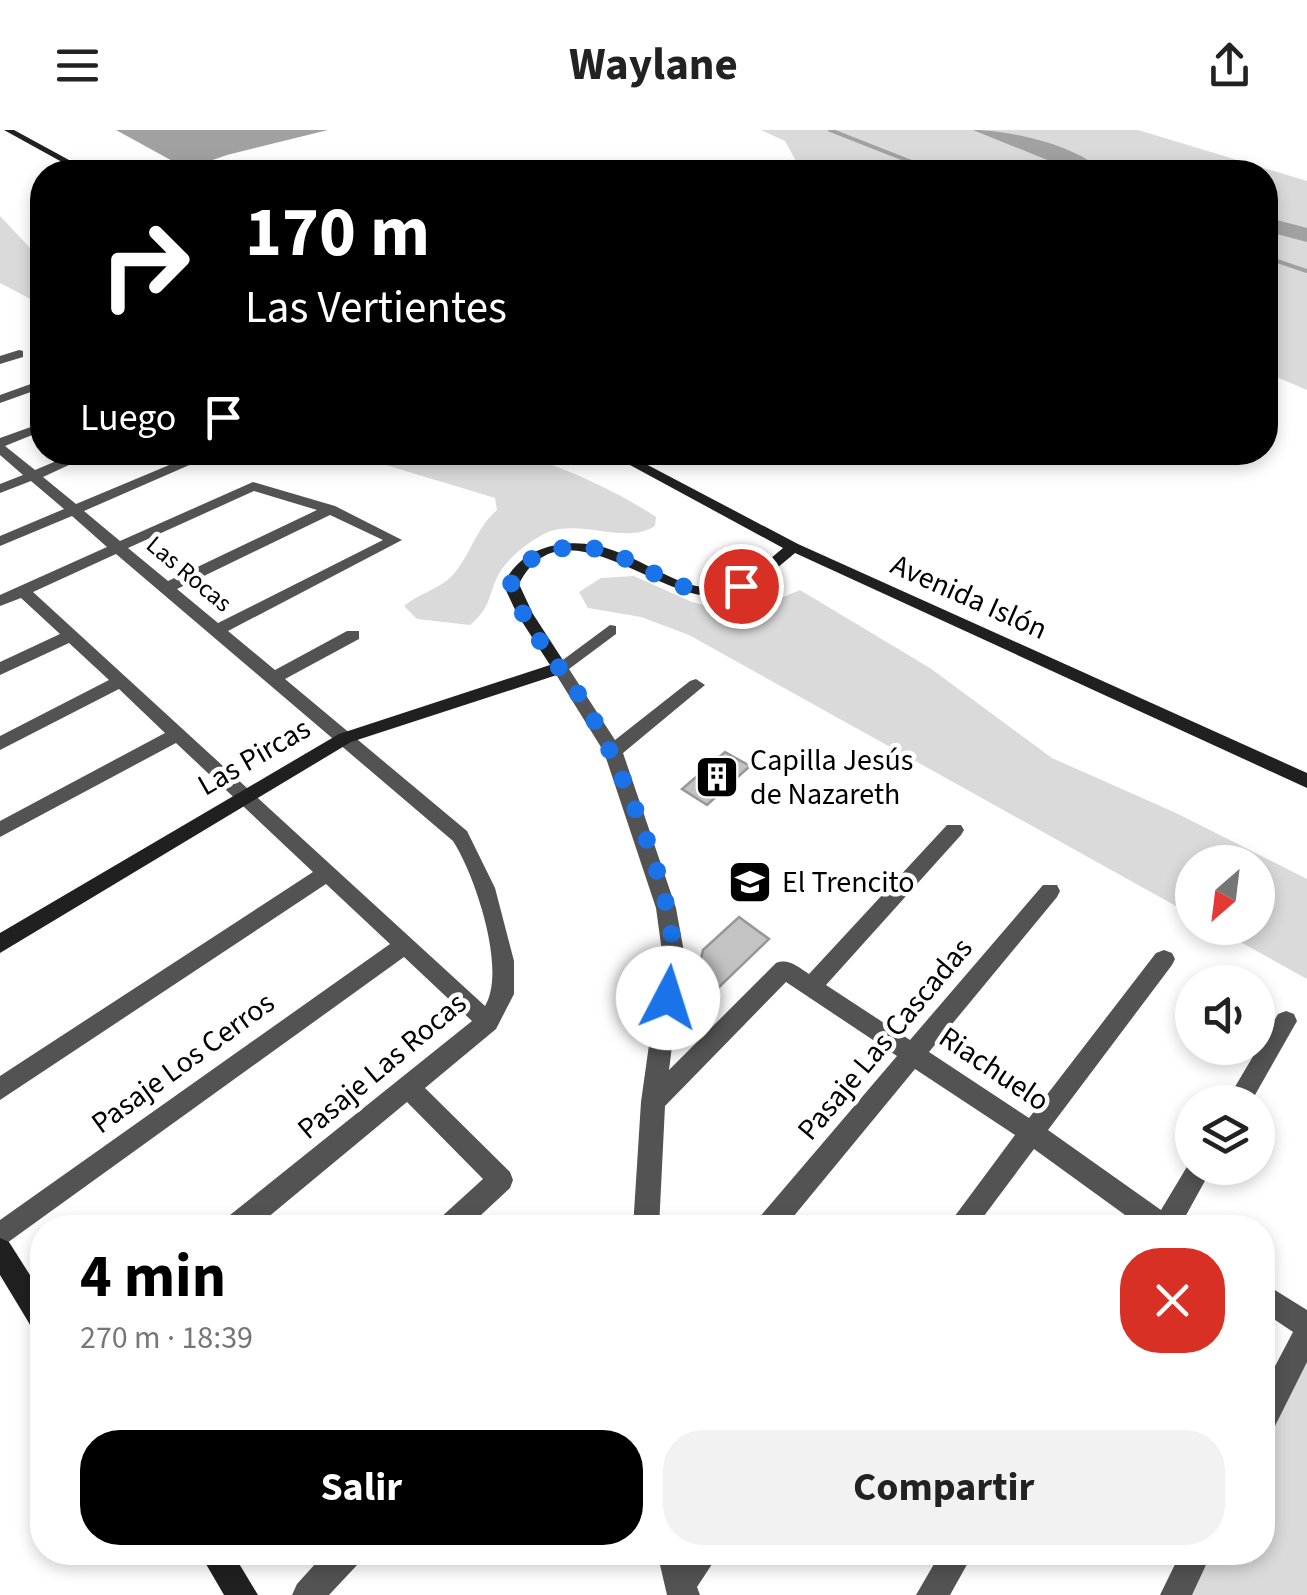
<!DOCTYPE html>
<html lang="es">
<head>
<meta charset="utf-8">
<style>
  :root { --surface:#fff; --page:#f2f2f2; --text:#222; --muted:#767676; --accent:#000 }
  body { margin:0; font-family:"Source Sans 3",sans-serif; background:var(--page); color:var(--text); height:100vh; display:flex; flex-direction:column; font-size:38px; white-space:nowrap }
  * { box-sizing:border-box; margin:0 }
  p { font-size:32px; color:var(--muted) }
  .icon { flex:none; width:55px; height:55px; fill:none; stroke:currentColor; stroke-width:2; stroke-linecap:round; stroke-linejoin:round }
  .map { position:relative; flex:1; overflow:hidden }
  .sheet { position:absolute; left:30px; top:1085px; width:1245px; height:350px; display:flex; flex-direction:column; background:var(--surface); border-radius:40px; box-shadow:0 5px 15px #0003 }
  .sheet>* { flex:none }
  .guide { position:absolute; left:30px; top:30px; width:1248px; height:305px; border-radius:40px; box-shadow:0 5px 15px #0003; background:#000; color:#fff; overflow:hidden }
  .needle { width:65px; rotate:208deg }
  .controls { position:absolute; left:1175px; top:715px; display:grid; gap:20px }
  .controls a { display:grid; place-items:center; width:100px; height:100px; border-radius:50%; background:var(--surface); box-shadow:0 5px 15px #0003; font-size:50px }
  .pin { position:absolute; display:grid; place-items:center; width:85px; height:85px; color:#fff; margin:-42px; border:5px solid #fff; border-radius:50%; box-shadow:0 2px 10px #0007 }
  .me { position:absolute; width:110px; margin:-55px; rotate:5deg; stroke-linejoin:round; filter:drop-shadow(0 0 8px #0008) }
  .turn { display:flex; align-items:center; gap:35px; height:210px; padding:0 50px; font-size:45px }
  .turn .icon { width:130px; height:130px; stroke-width:2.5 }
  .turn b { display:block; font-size:70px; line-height:85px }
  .then { display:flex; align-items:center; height:95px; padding:0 50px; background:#0003; gap:20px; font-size:38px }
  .round { display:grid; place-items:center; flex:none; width:105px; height:105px; border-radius:40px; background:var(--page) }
  .summary { display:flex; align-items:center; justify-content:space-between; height:170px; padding:0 50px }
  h1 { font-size:60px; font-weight:700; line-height:75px; color:var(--accent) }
  .action { display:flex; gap:20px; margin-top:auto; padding:20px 50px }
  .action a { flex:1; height:115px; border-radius:40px; background:var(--accent); color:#fff; font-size:40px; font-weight:700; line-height:115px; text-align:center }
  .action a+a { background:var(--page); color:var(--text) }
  header { display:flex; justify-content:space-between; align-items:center; height:130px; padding:0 50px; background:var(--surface); font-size:45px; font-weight:700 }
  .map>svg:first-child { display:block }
  .green { fill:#dadada }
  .water { fill:#a1a1a1 }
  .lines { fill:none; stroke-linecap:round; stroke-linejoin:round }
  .stream { stroke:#a1a1a1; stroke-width:4 }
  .river { fill:#a1a1a1; fill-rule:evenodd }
  .building { fill:#c3c3c3; stroke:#979797; stroke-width:2.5 }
  .street { fill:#535353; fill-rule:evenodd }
  .secondary { fill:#202020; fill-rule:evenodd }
  .route { stroke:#1a73e8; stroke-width:18; stroke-dasharray:0 32.4 }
  .labels { text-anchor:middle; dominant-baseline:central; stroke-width:9; stroke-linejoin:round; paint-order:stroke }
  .far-street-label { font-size:25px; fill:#000; stroke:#fff }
  .street-label { font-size:30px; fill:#000; stroke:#fff }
  .poi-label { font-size:30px; fill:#000; stroke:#fff; text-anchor:start }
</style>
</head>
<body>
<header><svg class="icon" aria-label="menu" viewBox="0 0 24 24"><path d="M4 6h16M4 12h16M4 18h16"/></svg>Waylane<svg class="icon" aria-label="share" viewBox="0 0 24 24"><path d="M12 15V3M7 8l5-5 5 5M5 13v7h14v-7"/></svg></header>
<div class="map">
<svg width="1307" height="1465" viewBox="0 0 1307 1465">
  <rect width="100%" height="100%" fill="#fff"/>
  <g class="green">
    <polygon points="761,0 1138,0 1307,51 1307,260 1265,242 1265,42 802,42 785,11"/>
    <polygon points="0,86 31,119 42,124 42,175 0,153"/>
    <path d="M346,323c51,-1 104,-4 155,-1 44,4 119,41 155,65l-1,9c-30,19 -73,-7 -107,6 -16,7 -39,25 -48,40 -12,20 -7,34 -30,53l-53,-6 -13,-13c14,-12 35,-17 48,-30 19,-21 23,-47 45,-66l-2,-12z"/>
    <polygon points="634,446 692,472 741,485 800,460 930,538 1052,628 1176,683 1307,749 1307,849 1215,798 1258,798 1258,732 1192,732 1192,785 689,505 641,487 588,478 579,462 601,448"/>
    <polygon points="1307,1228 1307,1465 1189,1465 1210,1423 1262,1422 1263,1317"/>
  </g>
  <polygon class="water" points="116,0 328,0 227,25 187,39"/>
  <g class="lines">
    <g class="stream">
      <polyline points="830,0 937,42"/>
      <polyline points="1265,127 1307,141"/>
    </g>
    <g class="river">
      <path d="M973,0c34,0 106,15 129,42h-25z"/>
      <polygon points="1265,87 1307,98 1307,112 1265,101"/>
    </g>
  </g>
  <g class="building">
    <polygon points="725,622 750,636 707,675 682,659"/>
    <polygon points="739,787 769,809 715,861 697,848 703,820"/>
  </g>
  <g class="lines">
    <g class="street">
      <polygon points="19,220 23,221 23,227 0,234 0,226"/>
      <polygon points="42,250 42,258 0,273 0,265"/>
      <path d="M42,293v8l-37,15 30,24 43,-18h19l-54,25 33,27 122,-51 12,3 -126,55 36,30 133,-59 82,24 67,34 -174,91 47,39 72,-39h12v8l-74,40 182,152 28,57 19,73v33l-18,35 -71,59 85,84 3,8 -3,8 -43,40h-32l4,-9 44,-40 -76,-77 -152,126h-34l4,-9 247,-198 -68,-64 -404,291v-28l390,-276 -64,-60 -326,216v-24l313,-204 -137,-129 -176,94v-16l165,-88 -46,-44 -119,61v-14l109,-56 -40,-37 -69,32v-13l60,-28 -39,-36 -21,8v-11l107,-48 -35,-31 -72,30v-10l64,-27 -33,-28 -31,12v-9l23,-9 -23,-20v-17zM254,361l63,19 -149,71 -40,-33zM330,385l53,25 -165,83 -41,-34zM116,424l337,287c22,34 54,129 32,165l-452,-414z"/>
      <path d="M610,495l6,1v8l-47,35 46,71 75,-59 6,-2 9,6 -82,68 53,155 8,44 -15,118 107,-107c13,-5 22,4 33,11l138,-149h14l3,5 -3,5 -135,150 84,55 133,-155h14l3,6 -3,6 -128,155 100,66 127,-165 8,-3 8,3 3,6 -3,6 -124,165 113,80 30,-50 1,8h20l-33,60h-36l-109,-79 -59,79h-29l69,-93 -100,-66 -131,159h-30l4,-9 139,-163 -111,-74 -121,124 -6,122h-26l8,-126 21,-150 -6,-44 -52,-156 -52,-84z"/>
      <polygon points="1286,881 1294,884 1297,891 1251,972 1226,972 1278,884"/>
      <polygon points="1262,1152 1307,1180 1307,1232 1272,1302 1262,1306 1262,1261 1293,1202 1262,1181"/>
      <polygon points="326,1422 363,1422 359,1433 329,1465 292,1465 297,1454"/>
      <polygon points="657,1422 720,1422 697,1457 700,1465 667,1465"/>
      <polygon points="941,1422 974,1422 950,1465 916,1465"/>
      <polygon points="1181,1422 1212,1422 1192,1465 1160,1465"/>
    </g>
    <g class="secondary">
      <polygon points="4,0 14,0 91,42 80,42"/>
      <path d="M606,322h17l175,92 509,229v15l-512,-235c-22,18 -44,39 -73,43 -62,9 -159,-98 -203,-12l14,30 35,54 -2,4 -215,70 -351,211v-20l339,-199 211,-69 -33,-51 -14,-30c12,-22 29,-35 54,-39 69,-13 115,54 168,41 22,-5 41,-24 58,-38z"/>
      <polygon points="0,1108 9,1112 42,1164 42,1201 32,1198 0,1145"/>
      <polygon points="199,1422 232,1422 258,1465 224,1465"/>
    </g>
  </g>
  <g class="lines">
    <path class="route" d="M668,868c2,-14 5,-30 5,-45 -1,-67 -55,-195 -90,-252 -24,-37 -60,-74 -72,-117 7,-18 21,-28 40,-33 78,-23 116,62 190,35"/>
  </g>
  <defs>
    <g id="building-square" transform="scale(2.25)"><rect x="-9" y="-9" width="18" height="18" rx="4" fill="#000" stroke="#fff"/><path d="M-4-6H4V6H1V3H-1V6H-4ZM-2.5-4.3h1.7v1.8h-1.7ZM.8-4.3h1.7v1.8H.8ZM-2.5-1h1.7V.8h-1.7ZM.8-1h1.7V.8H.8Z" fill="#fff"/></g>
    <g id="school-square" transform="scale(2.25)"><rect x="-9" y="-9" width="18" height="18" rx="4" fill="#000" stroke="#fff"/><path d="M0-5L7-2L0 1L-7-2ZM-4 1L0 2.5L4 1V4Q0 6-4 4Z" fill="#fff"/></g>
  </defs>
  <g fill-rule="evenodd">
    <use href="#building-square" x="717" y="647"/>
    <use href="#school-square" x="750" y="752"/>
  </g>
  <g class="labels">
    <g class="far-street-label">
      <text transform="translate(189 444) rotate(40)">Las Rocas</text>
    </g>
    <g class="street-label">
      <text transform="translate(969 467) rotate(24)">Avenida Islón</text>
      <text transform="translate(254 627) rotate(-30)">Las Pircas</text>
      <text transform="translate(885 909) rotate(-50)">Pasaje Las Cascadas</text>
      <text transform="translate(183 933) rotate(-36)">Pasaje Los Cerros</text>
      <text transform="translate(382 936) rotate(-40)">Pasaje Las Rocas</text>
      <text transform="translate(994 939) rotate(34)">Riachuelo</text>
    </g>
    <g class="poi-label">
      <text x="750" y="630">Capilla Jesús<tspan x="750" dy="34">de Nazareth</tspan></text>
      <text x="782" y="752">El Trencito</text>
    </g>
  </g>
</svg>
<div class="controls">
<a><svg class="needle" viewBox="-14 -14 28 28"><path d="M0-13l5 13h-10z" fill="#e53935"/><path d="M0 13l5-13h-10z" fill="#767676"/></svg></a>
<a><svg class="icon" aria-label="sound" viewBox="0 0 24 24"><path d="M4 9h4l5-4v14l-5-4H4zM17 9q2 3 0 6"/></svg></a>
<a><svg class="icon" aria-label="layers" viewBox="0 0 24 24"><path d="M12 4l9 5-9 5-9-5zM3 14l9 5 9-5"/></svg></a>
</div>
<div class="pin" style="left:741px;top:456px;background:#d93025"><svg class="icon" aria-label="arrive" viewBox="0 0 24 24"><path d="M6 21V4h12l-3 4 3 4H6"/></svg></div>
<svg class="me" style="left:668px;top:868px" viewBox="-20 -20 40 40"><circle r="19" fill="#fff"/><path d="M0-13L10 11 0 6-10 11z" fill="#1a73e8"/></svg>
<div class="guide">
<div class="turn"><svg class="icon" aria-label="right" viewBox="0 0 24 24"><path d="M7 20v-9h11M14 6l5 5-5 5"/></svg><div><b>170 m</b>Las Vertientes</div></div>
<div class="then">Luego<svg class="icon" aria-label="arrive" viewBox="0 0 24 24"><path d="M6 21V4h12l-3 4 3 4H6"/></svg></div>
</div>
<section class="sheet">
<div class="summary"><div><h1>4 min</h1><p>270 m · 18:39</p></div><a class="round" style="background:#d93025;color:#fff"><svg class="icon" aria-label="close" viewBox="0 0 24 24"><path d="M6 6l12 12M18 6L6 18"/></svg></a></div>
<div class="action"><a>Salir</a><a>Compartir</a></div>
</section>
</div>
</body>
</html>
